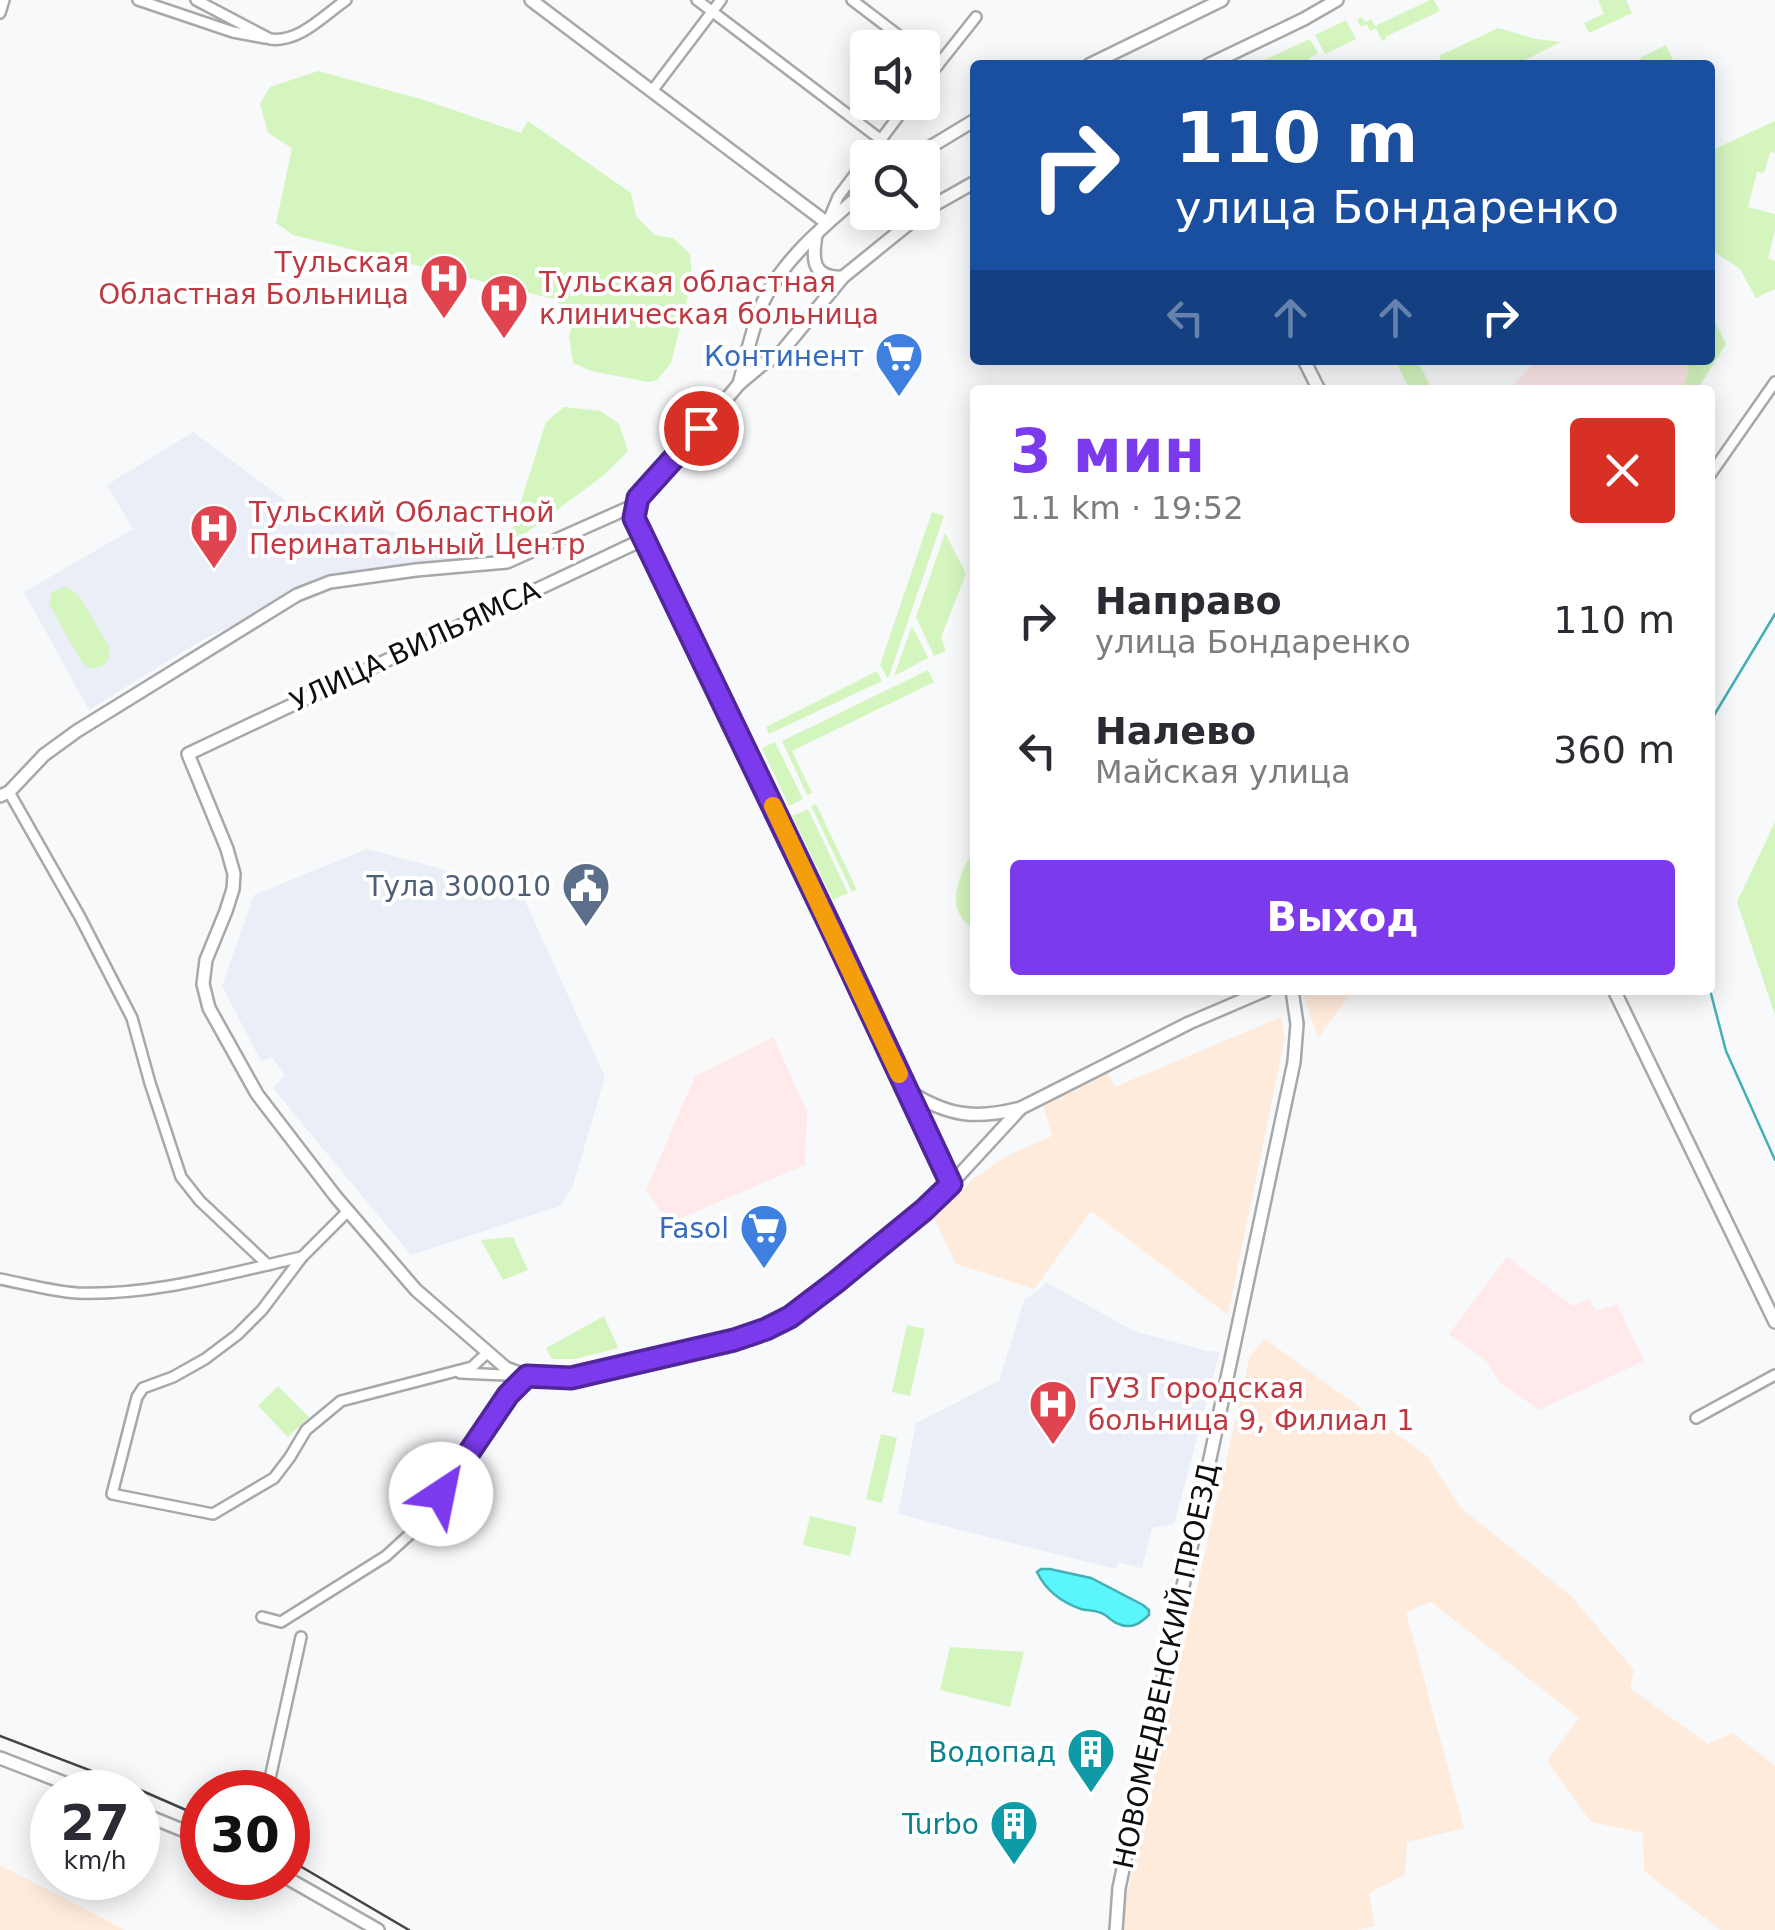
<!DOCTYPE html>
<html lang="ru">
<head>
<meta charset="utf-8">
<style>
  :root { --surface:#fff; --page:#f7f7f7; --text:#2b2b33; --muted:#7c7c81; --accent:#7c3aed }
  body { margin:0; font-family:"DejaVu Sans",sans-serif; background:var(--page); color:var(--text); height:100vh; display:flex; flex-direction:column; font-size:38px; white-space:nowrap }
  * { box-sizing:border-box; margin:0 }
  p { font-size:32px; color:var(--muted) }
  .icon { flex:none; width:55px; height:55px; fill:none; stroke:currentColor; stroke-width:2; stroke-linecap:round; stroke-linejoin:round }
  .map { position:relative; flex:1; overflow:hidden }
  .panel { position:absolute; left:970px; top:385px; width:745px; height:610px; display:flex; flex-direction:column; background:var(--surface); border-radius:10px; box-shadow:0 5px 25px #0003 }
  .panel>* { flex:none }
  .guide { position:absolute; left:970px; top:60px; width:745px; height:305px; border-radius:10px; box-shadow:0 5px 25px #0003; background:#1a4fa0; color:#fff; overflow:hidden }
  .controls { position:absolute; left:850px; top:30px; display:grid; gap:20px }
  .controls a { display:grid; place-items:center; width:90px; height:90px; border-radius:10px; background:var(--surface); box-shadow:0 5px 25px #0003; font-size:50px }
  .speed { position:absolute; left:30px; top:1770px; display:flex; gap:20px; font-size:50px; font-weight:700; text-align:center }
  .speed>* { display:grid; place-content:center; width:130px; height:130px; border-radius:50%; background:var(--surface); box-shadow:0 5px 25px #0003; line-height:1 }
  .speed small { font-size:25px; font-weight:400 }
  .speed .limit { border:15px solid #d22; background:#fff; color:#111 }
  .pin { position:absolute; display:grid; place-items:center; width:85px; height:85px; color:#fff; margin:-42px; border:5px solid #fff; border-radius:50%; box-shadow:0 2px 10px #0007 }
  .me { position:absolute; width:110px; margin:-55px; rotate:34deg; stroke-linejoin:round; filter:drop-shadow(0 0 8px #0008) }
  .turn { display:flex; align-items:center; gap:35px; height:210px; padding:0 40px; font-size:45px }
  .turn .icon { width:130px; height:130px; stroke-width:2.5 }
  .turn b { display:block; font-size:70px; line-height:85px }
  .lanes { display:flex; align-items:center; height:95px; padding:0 40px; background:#0003; justify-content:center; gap:50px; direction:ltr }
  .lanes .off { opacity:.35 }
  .round { display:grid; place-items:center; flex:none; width:105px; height:105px; border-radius:10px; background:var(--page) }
  .overview { display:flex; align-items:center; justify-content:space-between; height:170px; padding:0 40px }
  h1 { font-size:60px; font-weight:700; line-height:75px; color:var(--accent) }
  .cta { display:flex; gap:20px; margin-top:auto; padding:20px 40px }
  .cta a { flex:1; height:115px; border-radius:10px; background:var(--accent); color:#fff; font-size:40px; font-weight:700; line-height:115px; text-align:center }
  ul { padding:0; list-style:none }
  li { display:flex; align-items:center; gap:30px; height:130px; padding:0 40px }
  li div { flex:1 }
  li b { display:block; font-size:38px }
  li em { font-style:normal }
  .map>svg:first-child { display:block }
  .built { fill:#e9eef7 }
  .industrial { fill:#ffebdb }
  .education { fill:#ffe9ea }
  .green { fill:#d5f5bf }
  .water { fill:#5af5fd; stroke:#43b0b6; stroke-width:2.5 }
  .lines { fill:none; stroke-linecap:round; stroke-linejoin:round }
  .stream { stroke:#43b0b6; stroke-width:2.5 }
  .minor-casing { stroke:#a7a8a9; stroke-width:14 }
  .tertiary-casing { stroke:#a7a8a9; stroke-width:16 }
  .minor { stroke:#fff; stroke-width:9 }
  .tertiary { stroke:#fff; stroke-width:11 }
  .tram { stroke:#444446; stroke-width:2.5 }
  .route-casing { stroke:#51269a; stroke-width:25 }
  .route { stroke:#7c3aed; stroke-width:18 }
  .slow { stroke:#f59e0b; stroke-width:18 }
  .labels { text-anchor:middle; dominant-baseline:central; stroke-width:8; stroke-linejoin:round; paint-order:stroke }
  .health-label { font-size:28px; fill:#be3a42; stroke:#fff; text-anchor:start }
  .shop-label { font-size:28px; fill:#366cbe; stroke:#fff; text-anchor:end }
  .street-label { font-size:28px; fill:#0e0e0f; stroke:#fff }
  .service-label { font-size:28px; fill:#4e5e75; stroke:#fff; text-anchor:end }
  .culture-label { font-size:28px; fill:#0d838f; stroke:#fff; text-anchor:end }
</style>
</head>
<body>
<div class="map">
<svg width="1775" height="1930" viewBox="0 0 1775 1930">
  <rect width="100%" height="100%" fill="#f8f9fb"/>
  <g class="built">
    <polygon points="193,432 293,506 492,558 412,562 316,578 257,613 197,643 89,710 24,592 133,529 107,485"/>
    <polygon points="367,849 520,890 605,1077 572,1188 560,1206 411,1255 273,1088 285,1075 272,1057 261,1061 222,986 254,895"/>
    <polygon points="1047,1283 1134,1331 1207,1351 1220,1352 1174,1524 1152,1528 1142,1568 1118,1562 1115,1569 898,1514 916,1423 999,1381 1024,1300"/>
  </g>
  <g class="industrial">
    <polygon points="1302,990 1353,990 1318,1038"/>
    <polygon points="1281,1017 1285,1037 1228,1315 1091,1211 1034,1289 956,1264 934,1218 973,1179 1008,1155 1052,1136 1043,1106 1107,1070 1115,1087"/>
    <polygon points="1265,1339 1427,1456 1461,1508 1570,1595 1634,1670 1630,1688 1708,1744 1733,1733 1775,1766 1775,1930 1720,1930 1644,1871 1643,1833 1591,1822 1547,1761 1579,1718 1431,1602 1406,1612 1464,1828 1407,1842 1405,1875 1369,1893 1375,1926 1358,1930 1122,1930 1123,1910 1250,1356"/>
    <polygon points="0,1865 125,1930 0,1930"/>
  </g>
  <g class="education">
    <polygon points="1536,360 1683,360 1689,369 1683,390 1518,390 1515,383"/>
    <polygon points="773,1037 807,1111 805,1165 669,1223 646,1190 695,1076"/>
    <polygon points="1507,1257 1573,1306 1589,1299 1596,1311 1617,1304 1644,1361 1539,1410 1499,1382 1487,1362 1449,1334"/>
  </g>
  <g class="green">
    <polygon points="1430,0 1434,0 1440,11 1385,37 1386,39 1382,41 1376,28 1370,31 1367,24 1361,27 1357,20 1361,17 1365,22 1371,19 1375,26"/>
    <polygon points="1598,0 1626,0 1632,13 1589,33 1584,23 1604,14"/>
    <polygon points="1346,20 1356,39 1325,54 1315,35"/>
    <polygon points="1498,28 1536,39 1561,42 1515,65 1443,65 1439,56"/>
    <polygon points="1310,39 1318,53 1309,58 1312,65 1253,65"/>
    <polygon points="1666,45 1675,65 1644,65 1640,58"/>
    <polygon points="318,71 424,100 521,133 528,121 631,193 636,216 655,235 673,238 690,254 692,280 671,363 657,380 648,382 591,371 573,363 569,337 574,318 554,299 293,235 276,223 292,148 268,133 260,104 270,87"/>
    <polygon points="1775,121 1775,153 1770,152 1764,173 1757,172 1748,207 1775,214 1775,230 1768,258 1775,261 1775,289 1756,298 1740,269 1710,249 1710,151"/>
    <polygon points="1710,311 1726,344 1697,390 1683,390 1689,369 1683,360 1710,360"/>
    <polygon points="1395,360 1417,360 1431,387 1442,390 1410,390"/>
    <polygon points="564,407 601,411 619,424 628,451 604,475 518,539 510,536 546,422"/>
    <polygon points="932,512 944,516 888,679 880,665"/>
    <polygon points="945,533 966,574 941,637 946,651 934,656 916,617"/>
    <polygon points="66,586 80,597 109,647 109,657 104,665 90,669 81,661 49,604 52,592"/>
    <polygon points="912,626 928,658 894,676"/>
    <polygon points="928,670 934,682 792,751 812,793 807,795 782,741"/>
    <polygon points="877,671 882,681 769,734 766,727"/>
    <polygon points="775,742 803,799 789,806 762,748"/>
    <polygon points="816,804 857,890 852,892 811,806"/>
    <polygon points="808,809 848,893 833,900 792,816"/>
    <polygon points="1775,822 1775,1015 1737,902"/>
    <path d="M975,851v80c-6,-5 -13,-11 -16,-18 -9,-16 4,-50 16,-62z"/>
    <polygon points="513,1237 528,1270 503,1280 481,1240"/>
    <polygon points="604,1316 618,1348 575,1359 552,1359 546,1348"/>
    <polygon points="907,1325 925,1329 910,1396 892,1392"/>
    <polygon points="278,1386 309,1417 288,1437 258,1406"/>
    <polygon points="881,1434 897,1438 882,1503 866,1499"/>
    <polygon points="810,1516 857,1527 850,1556 803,1545"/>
    <polygon points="950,1647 1024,1652 1010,1707 940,1690"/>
  </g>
  <path class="water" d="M1041,1569h9l41,9 52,27 6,5v5c-7,6 -13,12 -22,11 -9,0 -15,-6 -22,-11 -7,-5 -16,-4 -24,-6 -20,-7 -35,-18 -44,-37z"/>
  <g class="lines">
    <g class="stream">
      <polyline points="1710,722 1775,614"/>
      <polyline points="1710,990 1726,1051 1775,1160"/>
    </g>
    <g class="minor-casing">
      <g id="minor">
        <polyline points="138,0 233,32 265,38"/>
        <path d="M196,0l74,39c29,4 53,-23 76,-39"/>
        <polyline points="697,0 880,139"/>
        <polyline points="852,0 915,48"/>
        <polyline points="0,13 4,0"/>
        <polyline points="922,53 938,65"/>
        <polyline points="922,85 976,17"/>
        <polyline points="652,91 721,0"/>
        <polyline points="828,221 838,197 909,102"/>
        <polyline points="1710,475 1775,382"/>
        <polyline points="9,792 80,917 132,1018 150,1083 181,1177 200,1201 268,1265"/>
        <polyline points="348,1211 302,1257 262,1310 237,1335 205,1359 173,1377 143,1388 137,1397 112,1494 213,1514 274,1478 290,1457 306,1430 341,1401 472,1367 488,1352"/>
        <path d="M0,1279c26,5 51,12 77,14 76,3 152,-20 225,-36"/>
        <polyline points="1696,1418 1775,1375"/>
        <polyline points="262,1617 281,1622 386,1556 420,1525 508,1395 527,1376 460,1373"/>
        <polyline points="267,1792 301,1637"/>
      </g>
    </g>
    <g class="tertiary-casing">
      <g id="tertiary">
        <polyline points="531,0 827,223"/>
        <polyline points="1089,65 1222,0"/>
        <polyline points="1208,65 1304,19 1337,0"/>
        <polyline points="912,158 975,120"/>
        <path d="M816,235c-4,24 -4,44 27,42"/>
        <polyline points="1304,360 1319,390"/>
        <path d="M739,384c7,-27 13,-56 24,-82 21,-45 68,-82 105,-114"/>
        <polyline points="635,505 634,519 642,540 748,752 951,1184"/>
        <polyline points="635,505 638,499 681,453 739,384 763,364 779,355 843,277 927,209 975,182"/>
        <polyline points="642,540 188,754 227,849 234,874 233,889 226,911 206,960 203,984 209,1008 257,1094 336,1197 416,1290 506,1368 527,1376 571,1378 734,1340 766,1329 790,1317 837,1282 924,1210 951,1184 1021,1108 1189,1023 1266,990"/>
        <polyline points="0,796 9,792 44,755 77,731 297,595 330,582 416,570 507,562 635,505"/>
        <polyline points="1614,990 1775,1322"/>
        <path d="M907,1090c40,26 68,30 114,18"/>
        <polyline points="0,1758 88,1792"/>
        <polyline points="138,1812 202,1838"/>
        <polyline points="287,1878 378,1930"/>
        <polyline points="1116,1930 1119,1888 1294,1062 1297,1024 1292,990"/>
      </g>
    </g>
    <use href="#minor" class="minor"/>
    <use href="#tertiary" class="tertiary"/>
    <g class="tram">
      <polyline points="0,1736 131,1786 202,1817"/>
      <polyline points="288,1859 409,1930"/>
    </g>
  </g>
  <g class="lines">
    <g class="route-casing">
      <polyline id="route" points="441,1494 508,1395 527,1376 571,1378 734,1340 766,1329 790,1317 836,1282 924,1210 951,1184 832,930 634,518 638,498 701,428"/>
    </g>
    <use href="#route" class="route"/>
    <polyline class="slow" points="773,806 899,1074"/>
  </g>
  <defs>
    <g id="hospital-pin" transform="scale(2.5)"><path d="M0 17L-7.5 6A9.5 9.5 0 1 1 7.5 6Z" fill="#e0444e" stroke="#fff"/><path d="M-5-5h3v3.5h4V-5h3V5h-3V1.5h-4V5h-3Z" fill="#fff"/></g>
    <g id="supermarket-pin" transform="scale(2.5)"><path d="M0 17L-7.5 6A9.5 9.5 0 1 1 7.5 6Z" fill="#3f7fe0" stroke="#fff"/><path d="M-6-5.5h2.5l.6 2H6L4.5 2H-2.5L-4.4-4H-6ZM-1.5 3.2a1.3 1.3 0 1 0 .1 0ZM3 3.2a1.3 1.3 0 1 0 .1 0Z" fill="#fff"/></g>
    <g id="civic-pin" transform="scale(2.5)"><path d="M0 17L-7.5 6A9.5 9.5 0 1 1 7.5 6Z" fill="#5c6f8a" stroke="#fff"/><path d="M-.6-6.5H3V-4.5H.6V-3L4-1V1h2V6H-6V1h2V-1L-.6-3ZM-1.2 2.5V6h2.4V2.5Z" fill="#fff"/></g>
    <g id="building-pin" transform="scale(2.5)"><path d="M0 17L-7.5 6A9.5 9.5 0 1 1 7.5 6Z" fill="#0f9aa8" stroke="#fff"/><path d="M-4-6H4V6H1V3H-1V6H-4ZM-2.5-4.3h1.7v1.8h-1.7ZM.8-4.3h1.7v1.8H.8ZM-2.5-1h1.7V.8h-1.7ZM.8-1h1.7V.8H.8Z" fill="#fff"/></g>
  </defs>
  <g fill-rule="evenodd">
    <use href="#hospital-pin" x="444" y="278"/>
    <use href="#hospital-pin" x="504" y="298"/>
    <use href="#supermarket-pin" x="899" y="356"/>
    <use href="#hospital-pin" x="214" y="528"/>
    <use href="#civic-pin" x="586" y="886"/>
    <use href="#supermarket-pin" x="764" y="1228"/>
    <use href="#hospital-pin" x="1053" y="1404"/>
    <use href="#building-pin" x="1091" y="1752"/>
    <use href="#building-pin" x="1014" y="1824"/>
  </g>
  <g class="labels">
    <g class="health-label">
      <text x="409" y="262" text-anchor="end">Тульская<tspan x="409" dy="32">Областная Больница</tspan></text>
      <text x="539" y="282">Тульская областная<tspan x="539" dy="32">клиническая больница</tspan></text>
      <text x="249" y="512">Тульский Областной<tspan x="249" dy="32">Перинатальный Центр</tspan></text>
      <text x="1088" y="1388">ГУЗ Городская<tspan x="1088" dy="32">больница 9, Филиал 1</tspan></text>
    </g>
    <g class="shop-label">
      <text x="864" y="356">Континент</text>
      <text x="729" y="1228">Fasol</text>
    </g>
    <g class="street-label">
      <text transform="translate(415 646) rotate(-25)">УЛИЦА ВИЛЬЯМСА</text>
      <text transform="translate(1166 1666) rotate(-78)">НОВОМЕДВЕНСКИЙ ПРОЕЗД</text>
    </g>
    <g class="service-label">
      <text x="551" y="886">Тула 300010</text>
    </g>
    <g class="culture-label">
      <text x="1056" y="1752">Водопад</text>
      <text x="979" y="1824">Turbo</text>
    </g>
  </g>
</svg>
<div class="controls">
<a><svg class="icon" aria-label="sound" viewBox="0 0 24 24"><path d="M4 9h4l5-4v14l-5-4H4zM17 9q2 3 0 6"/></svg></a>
<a><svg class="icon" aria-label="search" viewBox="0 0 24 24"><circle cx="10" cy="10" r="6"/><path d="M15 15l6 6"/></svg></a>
</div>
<div class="speed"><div>27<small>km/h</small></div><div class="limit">30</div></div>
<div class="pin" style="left:701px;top:428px;background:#d93025"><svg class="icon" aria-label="arrive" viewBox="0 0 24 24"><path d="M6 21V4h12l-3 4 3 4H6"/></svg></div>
<svg class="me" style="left:441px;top:1494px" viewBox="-20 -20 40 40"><circle r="19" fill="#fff"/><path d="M0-13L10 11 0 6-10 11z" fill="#7c3aed"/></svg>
<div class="guide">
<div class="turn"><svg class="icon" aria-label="right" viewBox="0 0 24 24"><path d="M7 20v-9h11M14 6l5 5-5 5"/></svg><div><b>110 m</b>улица Бондаренко</div></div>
<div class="lanes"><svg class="icon off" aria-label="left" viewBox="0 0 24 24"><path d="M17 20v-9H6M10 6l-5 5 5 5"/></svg><svg class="icon off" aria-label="ahead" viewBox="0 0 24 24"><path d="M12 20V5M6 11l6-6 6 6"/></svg><svg class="icon off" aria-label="ahead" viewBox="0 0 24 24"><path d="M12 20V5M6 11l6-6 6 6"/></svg><svg class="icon" aria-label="right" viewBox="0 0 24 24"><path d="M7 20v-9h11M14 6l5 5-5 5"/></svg></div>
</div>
<section class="panel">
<div class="overview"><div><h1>3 мин</h1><p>1.1 km · 19:52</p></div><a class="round" style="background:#d93025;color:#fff"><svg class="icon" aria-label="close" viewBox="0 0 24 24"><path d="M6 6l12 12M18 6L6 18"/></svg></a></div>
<ul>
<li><svg class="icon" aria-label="right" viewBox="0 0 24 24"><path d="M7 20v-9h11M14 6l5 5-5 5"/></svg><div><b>Направо</b><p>улица Бондаренко</p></div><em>110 m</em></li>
<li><svg class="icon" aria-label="left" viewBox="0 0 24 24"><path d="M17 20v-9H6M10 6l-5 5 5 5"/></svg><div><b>Налево</b><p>Майская улица</p></div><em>360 m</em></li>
</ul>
<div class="cta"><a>Выход</a></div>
</section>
</div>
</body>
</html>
